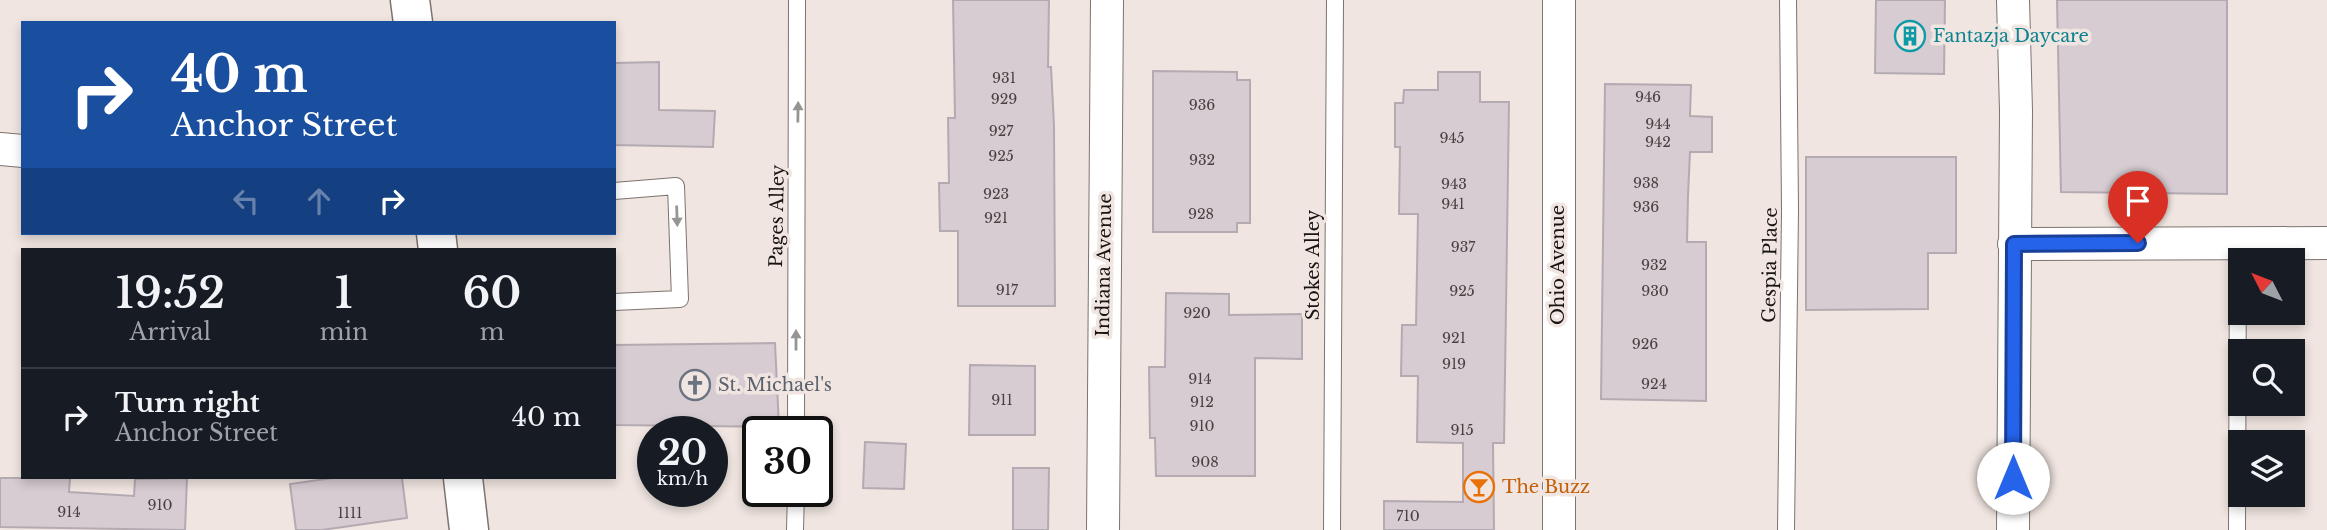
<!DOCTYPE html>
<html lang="en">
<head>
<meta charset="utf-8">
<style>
  :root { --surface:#171b24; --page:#242831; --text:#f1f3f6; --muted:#9ea1a6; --line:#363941 }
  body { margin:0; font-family:"Libre Baskerville",serif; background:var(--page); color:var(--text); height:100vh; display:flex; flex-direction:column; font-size:26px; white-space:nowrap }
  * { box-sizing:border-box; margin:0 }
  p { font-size:23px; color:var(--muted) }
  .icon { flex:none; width:38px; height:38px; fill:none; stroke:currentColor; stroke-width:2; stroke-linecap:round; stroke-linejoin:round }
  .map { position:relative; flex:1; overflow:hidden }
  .details { position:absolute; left:21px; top:248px; width:595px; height:231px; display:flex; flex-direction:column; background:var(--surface); border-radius:0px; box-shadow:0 4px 10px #0003 }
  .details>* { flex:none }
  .hud { position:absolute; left:21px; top:21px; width:595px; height:214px; border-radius:0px; box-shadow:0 4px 10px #0003; background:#1a4fa0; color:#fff; overflow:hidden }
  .needle { width:46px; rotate:312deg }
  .tools { position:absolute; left:2228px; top:248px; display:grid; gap:14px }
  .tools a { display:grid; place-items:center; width:77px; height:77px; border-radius:0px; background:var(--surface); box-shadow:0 4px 10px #0003; font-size:35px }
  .speed { position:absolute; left:637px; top:416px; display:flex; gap:14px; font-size:35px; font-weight:700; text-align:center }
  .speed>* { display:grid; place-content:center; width:91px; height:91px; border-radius:50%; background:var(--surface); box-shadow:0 4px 10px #0003; line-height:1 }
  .speed small { font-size:18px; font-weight:400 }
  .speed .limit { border:4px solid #111; border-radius:10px; background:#fff; color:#111 }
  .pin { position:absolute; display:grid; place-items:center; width:60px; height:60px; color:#fff; margin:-72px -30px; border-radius:50% 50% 50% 0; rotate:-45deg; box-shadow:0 0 7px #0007 }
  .pin .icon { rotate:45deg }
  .me { position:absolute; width:77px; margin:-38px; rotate:0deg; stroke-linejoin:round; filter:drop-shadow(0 0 5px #0008) }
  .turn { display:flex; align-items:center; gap:24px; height:147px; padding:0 35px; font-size:32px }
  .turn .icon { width:91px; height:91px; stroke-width:2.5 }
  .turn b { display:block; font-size:49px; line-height:60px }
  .lanes { display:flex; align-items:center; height:66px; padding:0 35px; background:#0003; justify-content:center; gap:35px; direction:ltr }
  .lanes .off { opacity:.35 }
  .eta { display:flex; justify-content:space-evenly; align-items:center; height:119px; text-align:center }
  .eta b { font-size:42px; font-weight:600; line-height:49px }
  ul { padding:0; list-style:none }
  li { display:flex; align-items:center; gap:21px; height:98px; padding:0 35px; border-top:2px solid var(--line) }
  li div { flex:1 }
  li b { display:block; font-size:26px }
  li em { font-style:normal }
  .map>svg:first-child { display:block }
  .building { fill:#d6ccd2; stroke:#b4aab1; stroke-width:2 }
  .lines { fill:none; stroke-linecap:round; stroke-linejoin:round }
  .service-casing { stroke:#7d736f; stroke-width:18 }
  .minor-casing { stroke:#7d736f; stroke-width:34 }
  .primary-casing { stroke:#7d736f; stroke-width:41 }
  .service { stroke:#fff; stroke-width:16 }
  .minor { stroke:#fff; stroke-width:32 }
  .primary { stroke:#fff; stroke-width:38 }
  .oneway { fill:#979594 }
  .route-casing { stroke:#184099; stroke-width:18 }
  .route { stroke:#2563eb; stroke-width:12 }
  .labels { text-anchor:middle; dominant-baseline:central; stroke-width:7; stroke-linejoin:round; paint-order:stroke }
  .number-label { font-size:14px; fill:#474141 }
  .culture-label { font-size:18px; fill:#0d838f; stroke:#f0e5e0; text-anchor:start }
  .street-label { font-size:18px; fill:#171311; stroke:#f0e5e0 }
  .worship-label { font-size:18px; fill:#5b616d; stroke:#f0e5e0; text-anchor:start }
  .food-label { font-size:18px; fill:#c56008; stroke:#f0e5e0; text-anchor:start }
</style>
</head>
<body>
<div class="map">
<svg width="2327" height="530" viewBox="0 0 2327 530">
  <rect width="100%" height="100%" fill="#f0e5e0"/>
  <g class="building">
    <polygon points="953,0 1049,0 1048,67 1051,67 1054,126 1055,306 958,306 958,231 940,231 939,183 949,183 948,118 955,118"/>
    <polygon points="1876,0 1945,0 1944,74 1875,73"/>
    <polygon points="2057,0 2227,0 2227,194 2061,192"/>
    <polygon points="659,62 659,110 715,111 713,147 614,145 614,63"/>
    <polygon points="1153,71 1237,72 1237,80 1250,80 1250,223 1237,223 1237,232 1153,232"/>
    <polygon points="1438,72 1480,72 1480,102 1509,102 1504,443 1493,443 1494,530 1384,530 1384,501 1463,502 1463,443 1417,442 1418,376 1401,376 1402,325 1416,325 1418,214 1399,214 1400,147 1395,147 1395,103 1403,103 1404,90 1438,90"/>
    <polygon points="1605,84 1691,85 1690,116 1712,117 1712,152 1690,152 1688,195 1687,242 1706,242 1706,401 1601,399"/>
    <polygon points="1806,157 1956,157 1956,253 1928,253 1928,309 1806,310"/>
    <polygon points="1166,293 1229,294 1229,315 1302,314 1302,359 1255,358 1255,476 1156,476 1155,438 1150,438 1149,367 1165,367"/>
    <polygon points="775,343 779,427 614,425 614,345"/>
    <polygon points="970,365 1035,366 1035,435 969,435"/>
    <polygon points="865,442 906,444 904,489 863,488"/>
    <polygon points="1013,468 1049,468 1048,530 1013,530"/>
    <polygon points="0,478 70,478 69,492 134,496 135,479 187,478 185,530 0,527"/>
    <polygon points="332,478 402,478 407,518 322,530 296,530 290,484"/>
  </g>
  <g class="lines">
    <g class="service-casing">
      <g id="service">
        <polyline points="614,191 676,186 680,299 614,302"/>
        <polyline points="796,432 797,0"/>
        <polyline points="795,530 796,492"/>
        <polyline points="1332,530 1335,0"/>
        <polyline points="1786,530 1790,210 1788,0"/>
        <polyline points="2237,530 2238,243"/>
      </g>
    </g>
    <g class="minor-casing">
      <g id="minor">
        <polyline points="0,149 23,151"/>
        <polyline points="2014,244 2327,243"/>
        <polyline points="1103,530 1107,0"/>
        <polyline points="1559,530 1559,0"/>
        <polyline points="2013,530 2016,111 2013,0"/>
      </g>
    </g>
    <g class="primary-casing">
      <g id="primary">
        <polyline points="410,0 413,23"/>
        <polyline points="436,233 438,250"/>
        <polyline points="463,478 469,530"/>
      </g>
    </g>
    <use href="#service" class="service"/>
    <use href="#minor" class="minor"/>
    <use href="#primary" class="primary"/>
  </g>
  <defs><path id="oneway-solid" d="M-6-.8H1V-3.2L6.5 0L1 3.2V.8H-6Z" transform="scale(1.75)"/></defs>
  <g class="oneway">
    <use href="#oneway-solid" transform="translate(798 112) rotate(-89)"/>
    <use href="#oneway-solid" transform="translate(677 216) rotate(88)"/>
    <use href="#oneway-solid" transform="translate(796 340) rotate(-90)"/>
  </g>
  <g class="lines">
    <g class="route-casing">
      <polyline id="route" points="2013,478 2014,244 2138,243"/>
    </g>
    <use href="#route" class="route"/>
  </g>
  <defs>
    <g id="building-ring" transform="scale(1.575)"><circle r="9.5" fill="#f0e5e0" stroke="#0f9aa8" stroke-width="1.5"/><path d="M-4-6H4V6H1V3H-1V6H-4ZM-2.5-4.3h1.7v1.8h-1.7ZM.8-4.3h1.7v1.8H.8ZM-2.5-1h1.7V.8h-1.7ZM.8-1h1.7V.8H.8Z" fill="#0f9aa8"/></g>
    <g id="church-ring" transform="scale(1.575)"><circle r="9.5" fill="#f0e5e0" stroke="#6b7280" stroke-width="1.5"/><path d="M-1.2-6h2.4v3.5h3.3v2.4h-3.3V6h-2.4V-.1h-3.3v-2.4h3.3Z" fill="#6b7280"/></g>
    <g id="bar-ring" transform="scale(1.575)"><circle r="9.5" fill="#f0e5e0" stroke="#e8710a" stroke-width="1.5"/><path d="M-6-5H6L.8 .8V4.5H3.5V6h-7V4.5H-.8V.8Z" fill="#e8710a"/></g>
  </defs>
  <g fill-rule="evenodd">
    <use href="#building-ring" x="1910" y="36"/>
    <use href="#church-ring" x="695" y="385"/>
    <use href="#bar-ring" x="1479" y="487"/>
  </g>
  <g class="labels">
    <g class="number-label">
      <text x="1004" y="78">931</text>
      <text x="1648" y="97">946</text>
      <text x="1004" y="99">929</text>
      <text x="1202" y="105">936</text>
      <text x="1658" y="124">944</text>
      <text x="1001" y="131">927</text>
      <text x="1452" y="138">945</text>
      <text x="1658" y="142">942</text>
      <text x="1001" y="156">925</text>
      <text x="1202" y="160">932</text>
      <text x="1646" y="183">938</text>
      <text x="1454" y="184">943</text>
      <text x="996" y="194">923</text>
      <text x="1453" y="204">941</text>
      <text x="1646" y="207">936</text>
      <text x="1201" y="214">928</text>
      <text x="996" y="218">921</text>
      <text x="1463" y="247">937</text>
      <text x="1654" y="265">932</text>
      <text x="1007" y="290">917</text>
      <text x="1462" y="291">925</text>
      <text x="1655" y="291">930</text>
      <text x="1197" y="313">920</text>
      <text x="1454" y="338">921</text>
      <text x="1645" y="344">926</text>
      <text x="1454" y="364">919</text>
      <text x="1200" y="379">914</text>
      <text x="1654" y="384">924</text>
      <text x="1002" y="400">911</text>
      <text x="1202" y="402">912</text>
      <text x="1202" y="426">910</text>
      <text x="1462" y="430">915</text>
      <text x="1205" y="462">908</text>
      <text x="160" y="505">910</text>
      <text x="69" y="512">914</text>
      <text x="350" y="513">1111</text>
      <text x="1408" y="516">710</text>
    </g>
    <g class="culture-label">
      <text x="1933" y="36">Fantazja Daycare</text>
    </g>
    <g class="street-label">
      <text transform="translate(777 216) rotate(-89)">Pages Alley</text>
      <text transform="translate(1104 265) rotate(-89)">Indiana Avenue</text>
      <text transform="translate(1313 265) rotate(-90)">Stokes Alley</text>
      <text transform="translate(1558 265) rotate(-90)">Ohio Avenue</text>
      <text transform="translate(1770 265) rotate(-89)">Gespia Place</text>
    </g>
    <g class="worship-label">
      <text x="718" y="385">St. Michael's</text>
    </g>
    <g class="food-label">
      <text x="1502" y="487">The Buzz</text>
    </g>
  </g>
</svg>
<div class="tools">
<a><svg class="needle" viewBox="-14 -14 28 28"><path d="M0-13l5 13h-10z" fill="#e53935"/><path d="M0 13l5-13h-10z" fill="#9ea1a6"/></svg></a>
<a><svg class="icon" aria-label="search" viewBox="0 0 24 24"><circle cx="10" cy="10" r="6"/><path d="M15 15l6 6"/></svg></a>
<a><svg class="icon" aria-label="layers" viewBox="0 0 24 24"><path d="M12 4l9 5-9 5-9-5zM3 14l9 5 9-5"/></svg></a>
</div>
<div class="speed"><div>20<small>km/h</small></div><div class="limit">30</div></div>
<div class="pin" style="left:2138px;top:243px;background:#d93025"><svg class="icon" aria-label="arrive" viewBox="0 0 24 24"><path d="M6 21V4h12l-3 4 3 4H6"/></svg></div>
<svg class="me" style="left:2013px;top:478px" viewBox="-20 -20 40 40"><circle r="19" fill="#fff"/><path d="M0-13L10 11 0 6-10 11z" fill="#2563eb"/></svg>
<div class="hud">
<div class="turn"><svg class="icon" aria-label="right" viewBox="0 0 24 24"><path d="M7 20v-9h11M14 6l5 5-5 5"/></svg><div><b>40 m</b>Anchor Street</div></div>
<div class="lanes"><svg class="icon off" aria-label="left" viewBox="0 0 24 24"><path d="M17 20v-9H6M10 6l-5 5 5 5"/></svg><svg class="icon off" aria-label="ahead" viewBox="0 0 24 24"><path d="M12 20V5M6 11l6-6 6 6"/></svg><svg class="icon" aria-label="right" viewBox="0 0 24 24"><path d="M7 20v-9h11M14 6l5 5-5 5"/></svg></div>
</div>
<section class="details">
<div class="eta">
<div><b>19:52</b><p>Arrival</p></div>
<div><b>1</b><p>min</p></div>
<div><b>60</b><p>m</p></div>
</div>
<ul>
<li><svg class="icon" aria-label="right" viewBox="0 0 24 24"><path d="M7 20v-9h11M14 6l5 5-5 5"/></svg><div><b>Turn right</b><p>Anchor Street</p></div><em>40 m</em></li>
</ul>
</section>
</div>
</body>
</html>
